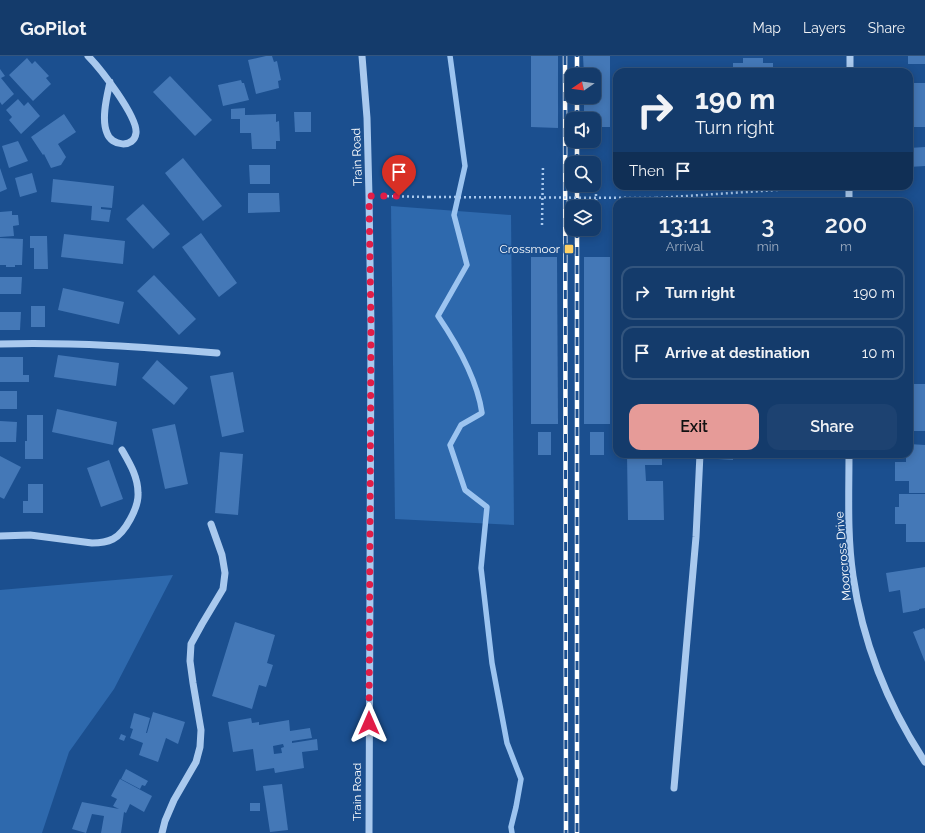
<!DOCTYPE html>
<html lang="en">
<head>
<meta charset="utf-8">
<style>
  :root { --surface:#143b6b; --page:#1d4271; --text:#f1f3f6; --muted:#9dadc1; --line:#33557e; --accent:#e69b98 }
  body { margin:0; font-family:Raleway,sans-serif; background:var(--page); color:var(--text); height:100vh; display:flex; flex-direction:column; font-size:15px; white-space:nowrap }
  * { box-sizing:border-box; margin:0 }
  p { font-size:13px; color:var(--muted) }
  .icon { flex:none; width:22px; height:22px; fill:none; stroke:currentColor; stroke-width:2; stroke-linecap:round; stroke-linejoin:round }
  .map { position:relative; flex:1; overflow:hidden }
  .panel { position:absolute; left:613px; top:142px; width:300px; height:260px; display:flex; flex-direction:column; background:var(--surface); border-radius:12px; box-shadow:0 2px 10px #0003,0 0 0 1px var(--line) }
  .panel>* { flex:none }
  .banner { position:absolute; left:613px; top:12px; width:300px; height:122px; border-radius:12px; box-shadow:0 2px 10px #0003,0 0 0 1px var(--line); background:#143b6b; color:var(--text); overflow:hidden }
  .needle { width:26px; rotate:257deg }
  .tools { position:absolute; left:565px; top:12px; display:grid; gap:8px }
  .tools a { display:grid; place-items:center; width:36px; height:36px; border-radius:8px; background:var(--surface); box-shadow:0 2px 10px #0003,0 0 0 1px var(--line); font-size:20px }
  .pin { position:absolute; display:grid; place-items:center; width:34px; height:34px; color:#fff; margin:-41px -17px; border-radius:50% 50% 50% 0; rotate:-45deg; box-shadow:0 0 4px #0007 }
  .pin .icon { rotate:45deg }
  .me { position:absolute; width:44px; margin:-22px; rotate:0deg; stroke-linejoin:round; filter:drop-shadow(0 0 3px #0008) }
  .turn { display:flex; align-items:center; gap:14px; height:84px; padding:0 16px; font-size:18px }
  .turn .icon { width:52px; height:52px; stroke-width:2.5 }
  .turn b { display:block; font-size:28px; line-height:34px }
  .then { display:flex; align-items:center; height:38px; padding:0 16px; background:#0003; gap:8px; font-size:15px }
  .eta { display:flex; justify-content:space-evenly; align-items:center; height:68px; text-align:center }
  .eta b { font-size:24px; font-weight:600; line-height:28px }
  .button { display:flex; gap:8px; margin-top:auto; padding:8px 16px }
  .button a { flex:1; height:46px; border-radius:12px; background:var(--accent); color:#111; font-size:16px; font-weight:600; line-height:46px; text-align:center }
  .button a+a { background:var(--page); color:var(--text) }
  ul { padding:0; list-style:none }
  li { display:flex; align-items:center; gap:12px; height:54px; margin:0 8px 6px; padding:0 8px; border:2px solid var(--line); border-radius:12px }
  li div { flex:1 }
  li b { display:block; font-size:15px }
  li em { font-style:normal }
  header { display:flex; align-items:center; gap:24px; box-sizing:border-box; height:56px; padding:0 20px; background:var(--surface); border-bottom:1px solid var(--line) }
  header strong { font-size:19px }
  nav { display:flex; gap:22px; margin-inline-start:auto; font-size:14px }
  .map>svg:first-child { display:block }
  .green { fill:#2e69ad }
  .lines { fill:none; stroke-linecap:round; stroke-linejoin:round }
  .stream { stroke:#9cc4f0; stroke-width:5.5 }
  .building { fill:#4478b7; fill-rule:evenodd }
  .path { stroke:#a9c9ee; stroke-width:2.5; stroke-dasharray:2 3; stroke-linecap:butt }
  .minor { stroke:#a9c9ee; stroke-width:7 }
  .rail-casing { stroke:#fff; stroke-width:4.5 }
  .rail { stroke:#1b4f8f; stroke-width:3; stroke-dasharray:9; stroke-linecap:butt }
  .path-bridge { stroke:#a9c9ee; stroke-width:2.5; stroke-dasharray:2 3; stroke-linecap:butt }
  .route { stroke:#e11d48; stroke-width:7; stroke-dasharray:0 12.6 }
  .poi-dot { fill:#ffd166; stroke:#1b4f8f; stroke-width:1.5 }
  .labels { text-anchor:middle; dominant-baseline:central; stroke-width:3; stroke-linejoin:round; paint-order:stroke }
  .street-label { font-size:12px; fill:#fff; stroke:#1b4f8f }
  .poi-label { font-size:12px; fill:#fff; stroke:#1b4f8f; text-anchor:end }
</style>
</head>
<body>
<header>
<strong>GoPilot</strong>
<nav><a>Map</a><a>Layers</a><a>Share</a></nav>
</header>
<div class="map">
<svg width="925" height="777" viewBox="0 0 925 777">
  <rect width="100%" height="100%" fill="#1b4f8f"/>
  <g class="green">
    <polygon points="391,150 511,159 514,469 395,463"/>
    <polygon points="173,519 114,633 69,696 42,777 0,777 0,534"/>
  </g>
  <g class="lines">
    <path class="stream" d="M450,0l15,110 -11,49 13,50 -29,51c19,28 39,62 44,97l-21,12 -11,20 15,45 22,17 -6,61 11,95 15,80 14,36 -5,28 -5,20 1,6"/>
  </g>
  <g class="building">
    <polygon points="266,0 272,0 274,6 277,5 281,24 278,25 279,32 256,38 248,4"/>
    <polygon points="531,0 558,0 558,72 531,71"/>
    <polygon points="583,0 610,0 610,71 594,71 594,63 584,63 584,41 594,41 594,19 584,19"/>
    <rect x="908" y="0" width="17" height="8"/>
    <polygon points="27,2 32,8 35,5 49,20 46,22 51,28 33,45 9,19"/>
    <polygon points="743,2 763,2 763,7 773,7 773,16 733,16 733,7 743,7"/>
    <polygon points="0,13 5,20 1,22 14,38 2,49 0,46"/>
    <polygon points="170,20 212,64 195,80 153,36"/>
    <polygon points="241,24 242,27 244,27 249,44 223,50 218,29"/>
    <rect x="909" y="27" width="16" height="44"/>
    <polygon points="18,43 24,50 28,46 40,60 21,78 9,64 12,61 6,54"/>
    <polygon points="245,52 245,59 276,58 276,66 279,65 280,85 276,85 276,93 252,93 251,77 240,77 240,63 231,63 231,53"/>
    <polygon points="294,56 311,56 311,76 295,76"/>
    <polygon points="64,58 76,76 58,88 66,101 61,109 51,112 44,98 43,99 31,81"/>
    <polygon points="18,85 28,105 9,112 2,90"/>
    <polygon points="925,91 925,110 909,111 909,92"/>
    <polygon points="183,102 222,150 203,165 165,117"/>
    <polygon points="249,109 270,109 270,128 250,128"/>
    <polygon points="0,112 7,133 0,136"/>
    <polygon points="32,117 37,136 20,141 15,122"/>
    <polygon points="53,123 114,130 112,152 101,151 101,153 111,154 109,166 91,164 92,150 51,146"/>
    <polygon points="248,137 279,137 280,156 248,157"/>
    <polygon points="143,148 170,178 153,193 126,163"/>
    <polygon points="12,155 12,159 18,159 19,169 13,170 14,180 0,181 0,156"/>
    <polygon points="201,177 237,227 219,241 182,191"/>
    <polygon points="64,178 125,185 123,208 61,201"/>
    <polygon points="30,180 47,180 48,213 34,213 34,192 30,192"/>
    <polygon points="0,182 23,183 22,209 15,209 15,211 6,211 6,209 0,209"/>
    <polygon points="531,201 557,201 558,368 531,368"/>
    <rect x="584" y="201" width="26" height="167"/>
    <polygon points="154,219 196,263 179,279 137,235"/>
    <polygon points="0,221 22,221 21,238 0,238"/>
    <polygon points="63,232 124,246 119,268 58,254"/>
    <rect x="31" y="250" width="14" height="21"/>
    <polygon points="0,256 21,256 20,274 0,274"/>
    <polygon points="58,299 119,307 116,330 54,321"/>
    <polygon points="0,301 23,301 23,319 29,319 29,326 0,326"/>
    <polygon points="157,304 188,332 174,349 142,322"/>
    <polygon points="233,316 244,376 222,381 210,320"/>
    <rect x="909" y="328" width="16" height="47"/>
    <rect x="0" y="335" width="17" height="18"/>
    <polygon points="57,353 117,366 113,389 52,376"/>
    <polygon points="27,359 43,359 43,403 25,403 25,385 27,385"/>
    <polygon points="0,365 17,366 16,386 0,386"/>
    <polygon points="175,368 188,428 165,433 152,373"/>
    <rect x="538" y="376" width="13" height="23"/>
    <rect x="590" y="376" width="14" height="23"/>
    <polygon points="909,388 925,389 925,437 909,437 909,425 895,425 895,406 906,406 906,398 909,398"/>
    <polygon points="220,396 243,398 238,459 215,457"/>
    <polygon points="627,398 662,398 662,409 645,409 646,425 663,425 664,464 628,464"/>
    <polygon points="718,398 733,398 733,404 718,403"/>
    <polygon points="0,400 21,411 4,443 0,441"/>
    <polygon points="109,404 123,443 101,451 87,412"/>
    <polygon points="28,428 43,428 43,457 23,457 23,445 28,445"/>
    <polygon points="899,438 925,438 925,486 906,486 906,468 895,468 895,451 899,451"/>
    <polygon points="925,511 925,552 919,553 919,554 903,557 900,534 889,536 886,517"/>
    <polygon points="235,566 275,579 267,607 273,609 266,631 259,629 252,653 212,640"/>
    <polygon points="924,572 925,574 925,606 913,576"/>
    <polygon points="153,656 185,666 178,688 166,682 158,706 139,699 143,687 130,682 133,673 130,672 134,657 150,662 146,677 147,677"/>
    <path d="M251,662l1,5 7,-1v3l30,-5 1,11 20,-3 2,10 -20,3v2l25,-4 1,11 -16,2 2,16 -29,5 -1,-5 -18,3 -3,-22 -20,3 -5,-30zM283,688l1,3 -3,1 1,5 -8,1 -1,-8z"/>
    <polygon points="121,678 126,680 124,685 119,683"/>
    <polygon points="126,713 148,725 145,730 142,729 140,733 121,723"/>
    <polygon points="120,723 152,740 144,756 130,748 126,757 124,756 121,777 101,777 104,760 92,758 86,777 72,773 82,746 119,753 113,750 117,743 111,740"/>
    <polygon points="282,728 288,774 270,776 263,730"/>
    <rect x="250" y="747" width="10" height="8"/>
  </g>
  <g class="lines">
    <g class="path">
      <polyline points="382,140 429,141"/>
      <polyline points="656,142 837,130"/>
      <polyline points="542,169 543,109"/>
      <polyline points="596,170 596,109"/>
    </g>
    <g class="minor">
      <path d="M88,0c12,12 50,61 48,77 -2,16 -25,13 -29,0 -6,-14 0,-37 3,-51"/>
      <polyline points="362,0 367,62 369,140 371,270 369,777"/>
      <polyline points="850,0 850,16"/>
      <polyline points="849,146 849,130"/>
      <path d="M0,288c73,-2 145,3 217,9"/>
      <path d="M849,398c0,40 -2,82 4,122 10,68 34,128 72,186"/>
      <path d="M0,480l30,-1 62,8c8,0 15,-1 21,-4 12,-6 26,-32 25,-46 0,-16 -8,-29 -16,-43"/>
      <polyline points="674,732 696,481 700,398"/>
      <polyline points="162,777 165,765 174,744 196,706 200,691 201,674 193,627 190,605 191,588 202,568 223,533 225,517 222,499 211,468"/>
    </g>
    <g class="rail-casing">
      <g id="rail">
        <polyline points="565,0 566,777"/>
        <polyline points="577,19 577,0"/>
        <polyline points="577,63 577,41"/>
        <polyline points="577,107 577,85"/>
        <polyline points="577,151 577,129"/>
        <polyline points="577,173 577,777"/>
      </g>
    </g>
    <use href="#rail" class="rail"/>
    <polyline class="path-bridge" points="429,141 656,142"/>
  </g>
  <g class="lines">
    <polyline class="route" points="369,667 371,270 369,140 399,140"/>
  </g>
  <rect class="poi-dot" x="564" y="188" width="10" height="10" rx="2"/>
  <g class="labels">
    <g class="street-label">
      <text transform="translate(357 101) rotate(-92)">Train Road</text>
      <text transform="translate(843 500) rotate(-95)">Moorcross Drive</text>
      <text transform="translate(357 736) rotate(-90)">Train Road</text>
    </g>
    <g class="poi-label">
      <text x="560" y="193">Crossmoor</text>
    </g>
  </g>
</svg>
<div class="tools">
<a><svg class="needle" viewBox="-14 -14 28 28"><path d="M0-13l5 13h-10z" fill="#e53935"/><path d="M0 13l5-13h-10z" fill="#9dadc1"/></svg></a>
<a><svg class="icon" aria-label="sound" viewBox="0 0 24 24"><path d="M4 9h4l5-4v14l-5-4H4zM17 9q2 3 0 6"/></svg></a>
<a><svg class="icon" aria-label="search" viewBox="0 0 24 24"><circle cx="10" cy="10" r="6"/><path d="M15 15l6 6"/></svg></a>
<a><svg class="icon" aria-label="layers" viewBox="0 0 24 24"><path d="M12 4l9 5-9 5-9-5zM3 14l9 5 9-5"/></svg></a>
</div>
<div class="pin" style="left:399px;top:140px;background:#d93025"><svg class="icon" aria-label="arrive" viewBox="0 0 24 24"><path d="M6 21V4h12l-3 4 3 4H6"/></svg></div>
<svg class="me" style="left:369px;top:667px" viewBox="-20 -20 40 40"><path d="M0-17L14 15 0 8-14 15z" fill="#e11d48" stroke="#fff" stroke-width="4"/></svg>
<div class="banner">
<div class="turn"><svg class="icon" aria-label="right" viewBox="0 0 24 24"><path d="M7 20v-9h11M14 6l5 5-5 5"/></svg><div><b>190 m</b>Turn right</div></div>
<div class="then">Then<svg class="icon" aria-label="arrive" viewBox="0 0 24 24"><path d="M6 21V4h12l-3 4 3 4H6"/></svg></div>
</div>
<section class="panel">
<div class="eta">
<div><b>13:11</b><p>Arrival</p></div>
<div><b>3</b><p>min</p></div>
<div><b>200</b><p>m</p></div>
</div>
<ul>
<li><svg class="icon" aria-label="right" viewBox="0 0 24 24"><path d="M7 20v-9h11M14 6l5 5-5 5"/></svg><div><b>Turn right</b></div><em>190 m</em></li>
<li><svg class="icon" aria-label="arrive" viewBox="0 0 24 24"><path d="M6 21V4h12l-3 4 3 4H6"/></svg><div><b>Arrive at destination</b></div><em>10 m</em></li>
</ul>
<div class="button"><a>Exit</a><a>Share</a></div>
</section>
</div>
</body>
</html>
